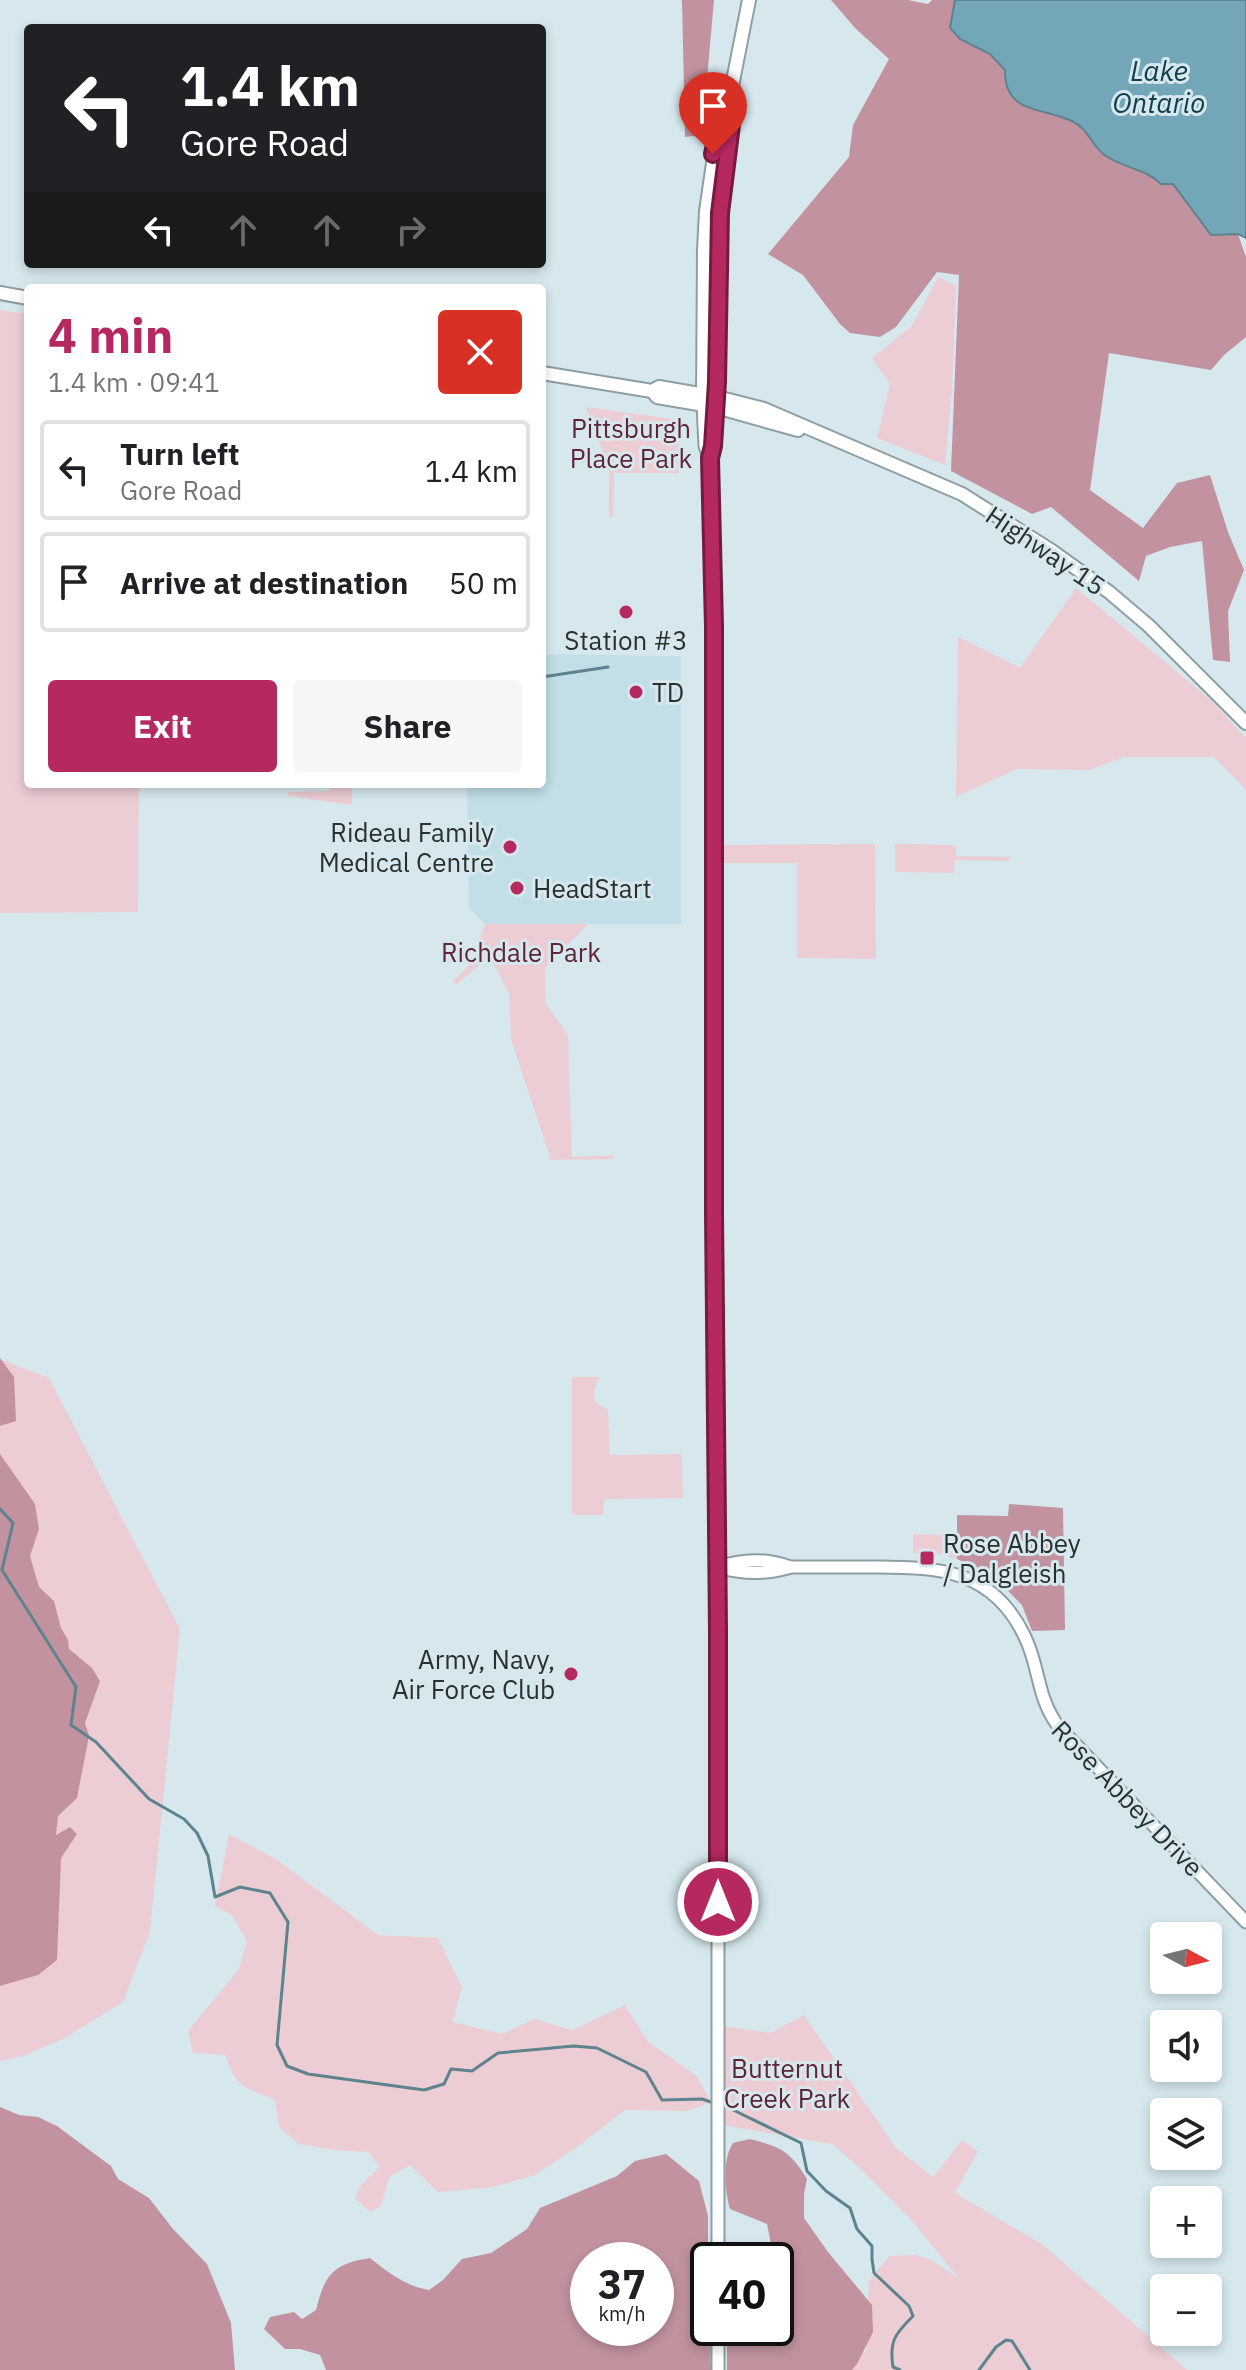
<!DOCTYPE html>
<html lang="en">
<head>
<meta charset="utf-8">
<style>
  :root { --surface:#fff; --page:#f6f6f6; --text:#202124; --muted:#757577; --line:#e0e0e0; --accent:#b52860 }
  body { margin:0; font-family:"IBM Plex Sans",sans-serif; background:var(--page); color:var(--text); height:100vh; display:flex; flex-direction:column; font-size:30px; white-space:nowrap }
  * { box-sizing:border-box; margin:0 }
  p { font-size:26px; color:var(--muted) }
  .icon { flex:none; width:44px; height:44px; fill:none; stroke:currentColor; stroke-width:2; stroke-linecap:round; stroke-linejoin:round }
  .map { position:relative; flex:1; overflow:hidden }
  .side { position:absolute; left:24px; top:284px; width:522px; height:504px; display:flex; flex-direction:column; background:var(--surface); border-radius:8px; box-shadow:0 4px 12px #0003 }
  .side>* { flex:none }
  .top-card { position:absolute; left:24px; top:24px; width:522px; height:244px; border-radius:8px; box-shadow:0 4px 12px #0003; background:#202124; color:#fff; overflow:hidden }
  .needle { width:52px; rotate:97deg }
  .buttons { position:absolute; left:1150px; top:1922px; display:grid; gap:16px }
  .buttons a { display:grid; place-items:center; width:72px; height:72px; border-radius:8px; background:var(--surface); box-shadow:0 4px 12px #0003; font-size:40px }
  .speed { position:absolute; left:570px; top:2242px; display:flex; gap:16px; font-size:40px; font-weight:700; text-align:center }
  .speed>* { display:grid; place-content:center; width:104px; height:104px; border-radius:50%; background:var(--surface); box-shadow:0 4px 12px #0003; line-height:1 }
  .speed small { font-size:20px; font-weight:400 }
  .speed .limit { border:4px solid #111; border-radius:12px; background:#fff; color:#111 }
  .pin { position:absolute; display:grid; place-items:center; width:68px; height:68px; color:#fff; margin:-82px -34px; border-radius:50% 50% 50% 0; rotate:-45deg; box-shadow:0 0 8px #0007 }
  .pin .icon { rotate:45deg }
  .me { position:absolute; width:88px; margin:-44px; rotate:0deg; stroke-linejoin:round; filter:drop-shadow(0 0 6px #0008) }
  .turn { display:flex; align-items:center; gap:28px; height:168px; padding:0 24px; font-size:36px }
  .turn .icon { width:104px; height:104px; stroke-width:2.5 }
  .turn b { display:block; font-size:56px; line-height:68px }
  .lanes { display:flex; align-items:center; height:76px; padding:0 24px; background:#0003; justify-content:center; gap:40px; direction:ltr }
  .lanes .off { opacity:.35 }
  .round { display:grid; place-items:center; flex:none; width:84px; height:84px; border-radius:8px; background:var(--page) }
  .summary { display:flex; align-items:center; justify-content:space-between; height:136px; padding:0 24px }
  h1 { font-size:48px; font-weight:700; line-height:60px; color:var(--accent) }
  .action { display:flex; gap:16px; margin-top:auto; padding:16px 24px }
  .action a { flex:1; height:92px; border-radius:8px; background:var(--accent); color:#fff; font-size:32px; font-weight:700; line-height:92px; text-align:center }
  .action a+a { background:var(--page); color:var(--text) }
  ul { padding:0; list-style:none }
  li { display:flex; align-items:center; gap:24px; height:100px; margin:0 16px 12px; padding:0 8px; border:4px solid var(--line); border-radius:8px }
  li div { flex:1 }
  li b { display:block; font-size:30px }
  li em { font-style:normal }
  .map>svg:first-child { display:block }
  .built { fill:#c2dee7 }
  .green { fill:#eccdd4 }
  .forest { fill:#c2939e; fill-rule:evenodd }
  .water { fill:#73a6b6; stroke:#5d838e; stroke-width:2 }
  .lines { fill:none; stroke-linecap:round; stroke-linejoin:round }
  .stream { stroke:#5d838e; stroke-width:3 }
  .tertiary-casing { stroke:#8d9ea4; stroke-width:15 }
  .secondary-casing { stroke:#8d9ea4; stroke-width:16 }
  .tertiary { stroke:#fff; stroke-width:11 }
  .secondary { stroke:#fff; stroke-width:12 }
  .route-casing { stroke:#761a3e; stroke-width:20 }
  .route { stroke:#b52860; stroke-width:14 }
  .poi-dot { fill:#b52860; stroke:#d6e8ee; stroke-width:3 }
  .labels { text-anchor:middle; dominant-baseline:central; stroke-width:6; stroke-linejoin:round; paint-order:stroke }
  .park-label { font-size:26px; fill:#5f2437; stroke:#d6e8ee }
  .street-label { font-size:26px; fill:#293032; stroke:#d6e8ee }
  .poi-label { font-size:26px; fill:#293032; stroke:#d6e8ee; text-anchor:start }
  .water-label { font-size:28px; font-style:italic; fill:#103e4b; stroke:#d6e8ee }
</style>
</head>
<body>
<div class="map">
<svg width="1246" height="2370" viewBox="0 0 1246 2370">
  <rect width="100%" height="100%" fill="#d6e8ee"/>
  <polygon class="built" points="542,654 681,656 681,924 485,924 469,908 467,784 542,784"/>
  <g class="green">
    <polygon points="938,277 956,286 952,390 945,465 877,438 890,384 872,358 912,326"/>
    <polygon points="0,310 28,314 28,784 139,784 138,912 0,913"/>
    <polygon points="586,407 679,420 679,473 614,473 613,517 609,517 609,468"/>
    <polygon points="1076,588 1212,701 1246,738 1246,790 1214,757 1124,757 1089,770 1017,769 956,797 958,637 1020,668"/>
    <polygon points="329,784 352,784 352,805 288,796 288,792 329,791"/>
    <polygon points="875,844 876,959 797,958 797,863 722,863 722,845"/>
    <polygon points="895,844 956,845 956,856 1009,857 1009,861 955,860 954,873 895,872"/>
    <polygon points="485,924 588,924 545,968 546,1004 568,1035 572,1157 614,1155 613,1159 551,1160 511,1039 509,994 490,956 456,985 453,981 472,962"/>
    <polygon points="0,1359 49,1378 180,1629 150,1932 123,2002 63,2039 23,2056 0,2061"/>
    <path d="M572,1377h29c-7,9 -8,15 -6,25l13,8 2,45 72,-1 1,44 -79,1 -1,16h-31z"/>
    <polygon points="913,1534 957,1535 957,1559 939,1554 913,1553"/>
    <path d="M229,1834l47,25 102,76 60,3 24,49 -9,35 49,12 33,-15 37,11 53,-25 22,36 50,35 14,26 -23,9 -63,-1 -48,37 -42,28 -42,12 -55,5 -28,-27 -21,12 -8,29 -11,6 -15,-14 7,-14 18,-17 -12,-15 -35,-2 -34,-6 -20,-17 -4,-27c-28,-12 -41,-12 -49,-45l-33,-2 -5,-22 51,-62 8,-27 -14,-26 -18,-10z"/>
    <polygon points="804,2015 897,2149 933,2177 962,2140 978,2151 955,2193 1043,2245 1187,2370 831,2370 866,2351 869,2281 889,2256 916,2255 930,2259 959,2279 913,2222 863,2171 832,2144 722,2125 723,2026 771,2033"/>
  </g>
  <g class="forest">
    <polygon points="682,0 714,0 702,135 685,137"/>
    <path d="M831,0h77l20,4 4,-4h23l-5,28 10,11 30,15 15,16c-2,43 38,38 67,51 17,8 19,25 34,35 18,11 40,13 55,28h12l38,51 27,-1 8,23v80l-22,18 -13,15 -102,-17 -19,137 53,38 34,-45 33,-8 18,57 16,38 -16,41 2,51 -17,-2 -11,-119 -32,6 -24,9 -7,25 -88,-74 -19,7 -81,-43 8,-196 -22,-3 -41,55 -16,10 -30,-4 -10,-9 -37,-49 -35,-21 81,-97 4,-32 36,-66 -34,-31z"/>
    <polygon points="0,1358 14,1377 16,1421 0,1426"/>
    <polygon points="0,1454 35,1504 39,1529 30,1556 39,1587 54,1601 61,1628 68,1640 69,1649 92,1668 100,1681 85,1723 89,1736 77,1798 58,1816 56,1835 70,1827 77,1834 61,1858 57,1960 38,1975 0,1986"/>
    <polygon points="1009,1504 1063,1508 1065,1630 1032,1631 1022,1605 994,1577 957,1559 957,1515 1008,1516"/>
    <polygon points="0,2107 19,2115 38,2117 57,2126 111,2166 118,2179 149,2198 173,2229 207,2264 231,2323 235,2370 0,2370"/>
    <path d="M750,2139c31,8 40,12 57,40l-3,15v24l24,34 44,53 1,27 -16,32 -5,6h-125v-42h49v-68h-6l1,-16 -4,-20 -37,-15c-5,-17 -8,-50 3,-66z"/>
    <path d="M666,2154l33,27 9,35v112h2l1,42h-385l-6,-15 -20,-6h-15l-21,-20 6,-12 24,-5 8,7 14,-9c9,-36 17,-46 54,-52 19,15 35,28 59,32l14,-10 19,-21 29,-6 36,-24 13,-21 77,-32 18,-15zM656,2260v68h-68v-68z"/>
  </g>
  <path class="water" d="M955,0h291v238l-8,-4 -27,1 -38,-51h-12c-15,-15 -37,-16 -55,-28 -15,-10 -17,-27 -34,-35 -30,-14 -68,-7 -67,-51l-15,-16 -30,-15 -10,-11z"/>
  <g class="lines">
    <g class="stream">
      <polyline points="542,677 608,667"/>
      <polyline points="0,1509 13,1523 2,1570 76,1687 71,1725 96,1742 149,1799 184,1819 197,1833 208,1856 215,1897 240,1887 270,1893 288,1922 277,2045 287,2066 308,2074 424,2090 444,2084 451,2069 472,2071 498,2053 574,2046 597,2048 646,2072 662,2100 702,2099 711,2102"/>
      <path d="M727,2107l74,36 6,28 19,20 24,17 7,21 15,17v13l2,14 35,33 4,10c-18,18 -24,25 -20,51l7,3"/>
      <polyline points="979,2370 996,2347 1006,2340 1012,2341 1030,2370"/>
    </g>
    <g class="tertiary-casing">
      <g id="tertiary">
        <polyline points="703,405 705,446 709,458"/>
        <polyline points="716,407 713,446 710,458 714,627 714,1212 718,1631 718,2260"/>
        <path d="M717,1567c25,7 49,8 74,0 29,0 58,0 87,0 63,0 115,4 146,68 16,31 12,61 34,91l188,196"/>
        <path d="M718,1567c24,-8 48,-9 72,0"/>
        <polyline points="718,2328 718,2370"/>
      </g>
    </g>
    <g class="secondary-casing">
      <g id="secondary">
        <polyline points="0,293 28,298"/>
        <polyline points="542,373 652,391 659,387 717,397 764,409 962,494 1052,551 1109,592 1149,626 1246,723"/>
        <polyline points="652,391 657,397 716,407 798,430"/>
        <polyline points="703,405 704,250 706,211 717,136 723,106 731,91 749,0"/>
        <polyline points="716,407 720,213 733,109 731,91"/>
      </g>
    </g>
    <use href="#tertiary" class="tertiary"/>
    <use href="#secondary" class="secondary"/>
  </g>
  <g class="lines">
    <g class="route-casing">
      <polyline id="route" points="713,154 723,106 731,91 733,109 720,213 717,382 713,446 710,458 714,627 714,1212 718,1631 718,1902"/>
    </g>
    <use href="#route" class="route"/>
  </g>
  <g class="poi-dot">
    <circle cx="626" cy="612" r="8"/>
    <circle cx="636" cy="692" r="8"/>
    <circle cx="510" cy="847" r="8"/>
    <circle cx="517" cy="888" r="8"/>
    <rect x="919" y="1550" width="16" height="16" rx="4"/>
    <circle cx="571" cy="1674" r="8"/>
  </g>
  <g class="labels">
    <g class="park-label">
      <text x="631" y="428">Pittsburgh<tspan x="631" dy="30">Place Park</tspan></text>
      <text x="521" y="952">Richdale Park</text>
      <text x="787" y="2068">Butternut<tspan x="787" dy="30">Creek Park</tspan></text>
    </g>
    <g class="street-label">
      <text transform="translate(1046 550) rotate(34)">Highway 15</text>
      <text transform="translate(1128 1798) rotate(46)">Rose Abbey Drive</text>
    </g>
    <g class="poi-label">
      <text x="626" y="640" text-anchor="middle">Station #3</text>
      <text x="652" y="692">TD</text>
      <text x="494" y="832" text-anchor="end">Rideau Family<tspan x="494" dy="30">Medical Centre</tspan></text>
      <text x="533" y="888">HeadStart</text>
      <text x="943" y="1543">Rose Abbey<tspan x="943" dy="30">/ Dalgleish</tspan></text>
      <text x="555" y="1659" text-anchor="end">Army, Navy,<tspan x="555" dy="30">Air Force Club</tspan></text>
    </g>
    <g class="water-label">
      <text x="1159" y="70">Lake<tspan x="1159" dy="32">Ontario</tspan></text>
    </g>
  </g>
</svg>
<div class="buttons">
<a><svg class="needle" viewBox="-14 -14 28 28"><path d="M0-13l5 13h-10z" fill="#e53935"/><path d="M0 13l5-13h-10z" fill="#757577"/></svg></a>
<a><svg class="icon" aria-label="sound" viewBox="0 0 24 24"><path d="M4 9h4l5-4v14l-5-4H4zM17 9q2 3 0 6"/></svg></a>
<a><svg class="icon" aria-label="layers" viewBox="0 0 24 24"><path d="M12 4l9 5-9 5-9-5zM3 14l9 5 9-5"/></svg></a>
<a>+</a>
<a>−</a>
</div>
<div class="speed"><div>37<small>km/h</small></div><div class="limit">40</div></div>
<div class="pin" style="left:713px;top:154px;background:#d93025"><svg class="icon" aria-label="arrive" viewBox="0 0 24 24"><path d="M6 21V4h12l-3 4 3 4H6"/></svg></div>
<svg class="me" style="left:718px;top:1902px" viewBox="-20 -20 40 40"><circle r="17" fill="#b52860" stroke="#fff" stroke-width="3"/><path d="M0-11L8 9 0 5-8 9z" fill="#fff"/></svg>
<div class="top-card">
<div class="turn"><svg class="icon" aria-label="left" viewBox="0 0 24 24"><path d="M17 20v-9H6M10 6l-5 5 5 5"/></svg><div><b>1.4 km</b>Gore Road</div></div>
<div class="lanes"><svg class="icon" aria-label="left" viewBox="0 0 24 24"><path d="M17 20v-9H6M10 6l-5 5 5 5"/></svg><svg class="icon off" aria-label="ahead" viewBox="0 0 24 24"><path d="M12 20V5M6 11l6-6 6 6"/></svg><svg class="icon off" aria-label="ahead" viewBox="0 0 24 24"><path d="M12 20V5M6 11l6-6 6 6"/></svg><svg class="icon off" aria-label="right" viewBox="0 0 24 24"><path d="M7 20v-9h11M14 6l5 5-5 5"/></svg></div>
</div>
<section class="side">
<div class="summary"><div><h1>4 min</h1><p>1.4 km · 09:41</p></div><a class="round" style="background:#d93025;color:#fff"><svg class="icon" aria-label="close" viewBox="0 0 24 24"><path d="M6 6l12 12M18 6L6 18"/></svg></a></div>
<ul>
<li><svg class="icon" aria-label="left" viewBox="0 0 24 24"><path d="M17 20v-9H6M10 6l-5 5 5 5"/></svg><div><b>Turn left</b><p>Gore Road</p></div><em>1.4 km</em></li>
<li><svg class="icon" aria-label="arrive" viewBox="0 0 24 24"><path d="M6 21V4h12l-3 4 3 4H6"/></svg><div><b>Arrive at destination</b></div><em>50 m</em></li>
</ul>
<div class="action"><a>Exit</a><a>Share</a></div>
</section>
</div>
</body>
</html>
